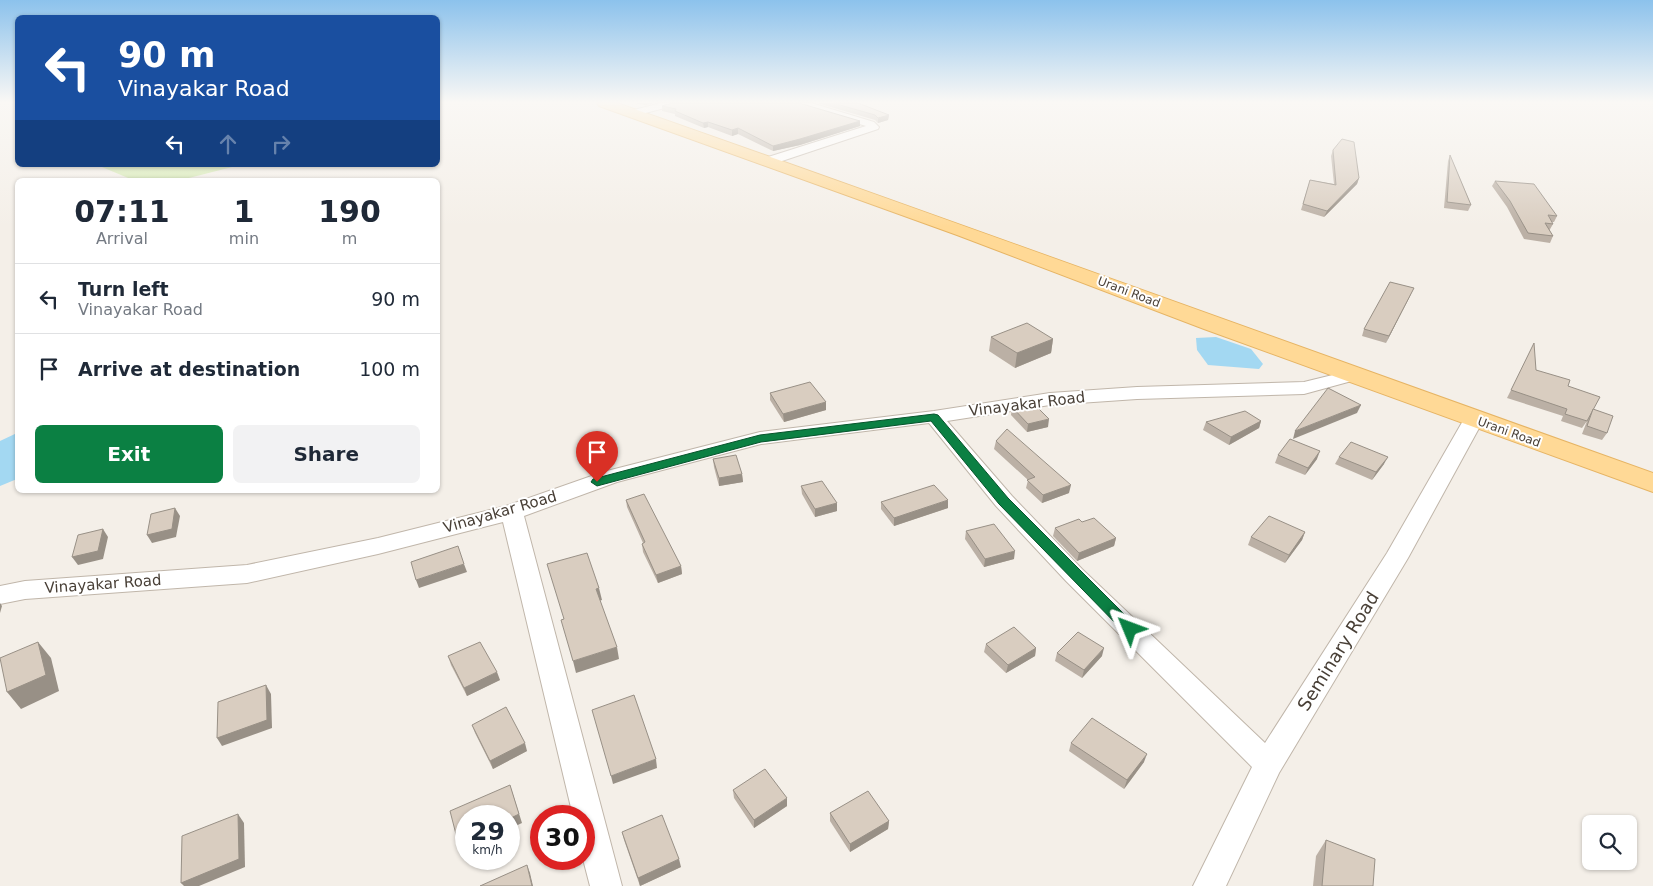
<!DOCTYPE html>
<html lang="en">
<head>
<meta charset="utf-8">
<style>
  :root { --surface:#fff; --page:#f2f2f3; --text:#1f2937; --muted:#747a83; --line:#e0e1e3; --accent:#0b8043 }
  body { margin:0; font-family:"DejaVu Sans",sans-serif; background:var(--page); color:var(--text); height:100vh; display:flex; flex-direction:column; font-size:19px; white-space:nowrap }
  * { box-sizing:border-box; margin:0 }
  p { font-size:16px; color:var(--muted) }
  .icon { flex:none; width:28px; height:28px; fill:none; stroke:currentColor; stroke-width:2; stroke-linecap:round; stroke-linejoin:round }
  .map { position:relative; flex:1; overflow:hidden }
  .sheet { position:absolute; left:15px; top:178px; width:425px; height:315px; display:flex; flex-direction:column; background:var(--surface); border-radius:8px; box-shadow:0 1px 4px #0004 }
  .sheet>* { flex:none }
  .guide { position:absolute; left:15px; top:15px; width:425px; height:152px; border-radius:8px; box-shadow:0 1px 4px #0004; background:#1a4fa0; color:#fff; overflow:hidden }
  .tools { position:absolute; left:1582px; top:815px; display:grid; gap:10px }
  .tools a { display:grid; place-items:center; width:55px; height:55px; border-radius:8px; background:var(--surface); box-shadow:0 1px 4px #0004; font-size:25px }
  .speed { position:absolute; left:455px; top:805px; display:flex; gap:10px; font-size:25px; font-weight:700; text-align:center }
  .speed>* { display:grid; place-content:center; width:65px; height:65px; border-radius:50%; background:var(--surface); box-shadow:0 1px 4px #0004; line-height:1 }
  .speed small { font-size:12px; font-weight:400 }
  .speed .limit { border:8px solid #d22; background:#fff; color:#111 }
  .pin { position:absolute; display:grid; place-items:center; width:42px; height:42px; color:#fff; margin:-51px -21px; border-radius:50% 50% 50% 0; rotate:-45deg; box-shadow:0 0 5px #0007 }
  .pin .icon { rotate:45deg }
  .me { position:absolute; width:55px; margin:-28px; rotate:314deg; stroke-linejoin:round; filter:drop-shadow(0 0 4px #0008) }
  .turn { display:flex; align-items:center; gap:18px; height:105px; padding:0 20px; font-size:22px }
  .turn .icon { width:65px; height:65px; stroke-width:2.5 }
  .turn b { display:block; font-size:35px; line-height:42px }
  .lanes { display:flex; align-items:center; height:48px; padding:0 20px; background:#0003; justify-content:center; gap:25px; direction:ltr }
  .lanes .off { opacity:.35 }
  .eta { display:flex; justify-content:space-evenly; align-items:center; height:85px; text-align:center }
  .eta b { font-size:30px; font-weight:800; line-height:35px }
  .action { display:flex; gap:10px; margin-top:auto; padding:10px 20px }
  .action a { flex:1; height:58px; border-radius:8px; background:var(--accent); color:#fff; font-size:20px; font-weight:800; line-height:58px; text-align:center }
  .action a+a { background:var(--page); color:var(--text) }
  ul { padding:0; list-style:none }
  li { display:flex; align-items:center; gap:15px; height:70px; padding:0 20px; border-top:1px solid var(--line) }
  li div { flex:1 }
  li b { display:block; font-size:19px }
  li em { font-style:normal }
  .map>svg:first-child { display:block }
  .green { fill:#d4e9b0 }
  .water { fill:#a3d8f2 }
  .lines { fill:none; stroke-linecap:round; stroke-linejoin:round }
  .minor-casing { stroke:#c0b6aa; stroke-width:2 }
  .primary-casing { stroke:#e6b464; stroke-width:2 }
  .minor { fill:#fff; fill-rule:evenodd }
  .primary { fill:#ffd996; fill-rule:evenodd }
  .wall { fill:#bbb0a5 }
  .shaded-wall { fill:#989086 }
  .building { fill:#d9cdc0; stroke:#989086 }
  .route { fill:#0b8043; stroke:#07532c }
  .labels { text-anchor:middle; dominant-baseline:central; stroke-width:4; stroke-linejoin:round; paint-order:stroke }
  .far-street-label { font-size:12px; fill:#483f36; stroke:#fff }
  .street-label { font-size:15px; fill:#483f36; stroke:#fff }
  .near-street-label { font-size:18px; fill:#483f36; stroke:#fff }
</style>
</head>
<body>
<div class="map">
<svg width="1653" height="886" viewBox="0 0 1653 886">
  <rect width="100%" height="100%" fill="#f4efe8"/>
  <polygon class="green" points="97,165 240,165 181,180 133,180"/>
  <g class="water">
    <polygon points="1216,337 1251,349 1263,364 1259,369 1208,365 1197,350 1196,338"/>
    <polygon points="17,433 17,479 0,486 0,441"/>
  </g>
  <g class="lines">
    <g class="minor-casing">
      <g id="minor">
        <polygon points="661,103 677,103 676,105 634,116 629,113 630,111"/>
        <polygon points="796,103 811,103 874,122 879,127 878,129 773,164 765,164 763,161 765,158 866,126 797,105"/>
        <polygon points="1353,370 1359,371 1362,375 1359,379 1304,394 1137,399 1050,405 947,421 1012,496 1082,569 1265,743 1387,553 1464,419 1467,415 1474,413 1481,415 1484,419 1408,558 1279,773 1226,886 1193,886 1252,767 1066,581 996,506 929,423 761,444 617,482 524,516 622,886 590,886 583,859 584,816 573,816 503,522 378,554 247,583 25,599 0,604 0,586 25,581 247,565 378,538 506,506 603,472 760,432 934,411 1050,393 1137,387 1304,382"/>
      </g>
    </g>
    <g class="primary-casing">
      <path id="primary" d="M597,103h20c346,121 690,247 1036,370v19l-449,-163 -247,-94 -358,-129z"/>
    </g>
    <use href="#minor" class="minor"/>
    <use href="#primary" class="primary"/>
  </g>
  <g class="wall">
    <polygon points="634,103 654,103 644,105"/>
    <polygon points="817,103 858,103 889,115 888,120 878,123 875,120"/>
    <polygon points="662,106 860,121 860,126 800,145 773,151 738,134 732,136 708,127 704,128 675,116 675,114 662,111"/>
    <polygon points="1333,150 1359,178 1357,184 1324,217 1301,210 1310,180 1334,184 1331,156"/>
    <polygon points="1450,155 1471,205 1468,211 1444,208 1448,161"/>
    <polygon points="1495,181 1557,216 1554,222 1551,222 1553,224 1549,231 1553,236 1550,243 1524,239 1507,207 1492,186"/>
    <polygon points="1411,294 1386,343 1362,336 1364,329"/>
    <polygon points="991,337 1053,339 1051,353 1015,368 989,351"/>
    <polygon points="1531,350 1536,370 1568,386 1593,409 1607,433 1602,440 1582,434 1587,421 1582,428 1561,421 1563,416 1507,398"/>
    <polygon points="770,393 826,410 784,422 770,400"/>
    <polygon points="1012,407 1048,427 1027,432 1011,415"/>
    <polygon points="1261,421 1259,428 1229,445 1203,430 1206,422"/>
    <polygon points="996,441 1069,493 1042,503 1026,488 1028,480 994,449"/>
    <polygon points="1278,455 1317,459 1305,475 1275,463"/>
    <polygon points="1339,457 1384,464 1372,480 1335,464"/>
    <polygon points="713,459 742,474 743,482 719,486 714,467"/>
    <polygon points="801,486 837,511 815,517 802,494"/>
    <polygon points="626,500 681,566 682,574 658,583 643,552 642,544 643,543 627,507"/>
    <polygon points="881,502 948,508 894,526 881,509"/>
    <polygon points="1082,522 1116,538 1114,546 1077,561 1053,536 1055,528"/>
    <polygon points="966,531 1014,559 984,567 965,539"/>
    <polygon points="1305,532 1302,540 1285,563 1248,545 1251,537"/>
    <polygon points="986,644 1036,648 1035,656 1006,673 984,652"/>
    <polygon points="1057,653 1102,656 1082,678 1055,661"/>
    <polygon points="448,656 500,680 467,696 451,665"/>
    <polygon points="472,725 527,751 493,769 475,733"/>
    <polygon points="1071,743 1144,762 1124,789 1069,751"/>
    <polygon points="733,790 787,806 754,828 734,798"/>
    <polygon points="830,813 889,821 888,829 850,852 830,821"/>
    <polygon points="622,832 681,867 640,886 624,840"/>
    <polygon points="1326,840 1373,886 1313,886 1316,856"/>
  </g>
  <g class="shaded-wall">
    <polygon points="644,103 654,103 644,105"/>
    <polygon points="889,115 888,120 878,123 878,118"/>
    <polygon points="860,121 860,126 800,145 773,151 773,146"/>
    <polygon points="708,122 708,127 704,128 703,123"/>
    <polygon points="738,128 738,134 732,136 732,130"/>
    <polygon points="1359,178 1357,184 1324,217 1327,211"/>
    <polygon points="1414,288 1411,294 1386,343 1389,336"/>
    <polygon points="1053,339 1051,353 1015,368 1017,353"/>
    <polygon points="826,402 826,410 784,422 783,414"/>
    <polygon points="1361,405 1357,413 1293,439 1295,431"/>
    <polygon points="1049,419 1048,427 1027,432 1028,424"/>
    <polygon points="1261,421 1259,428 1229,445 1231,437"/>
    <polygon points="1320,451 1317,459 1305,475 1308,468"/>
    <polygon points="1388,457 1384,464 1372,480 1376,472"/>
    <polygon points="742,474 743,482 719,486 719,478"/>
    <polygon points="1071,485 1069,493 1042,503 1043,495"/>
    <polygon points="948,500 948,508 894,526 894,518"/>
    <polygon points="837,503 837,511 815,517 815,509"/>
    <polygon points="175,508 180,516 176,537 152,543 147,535"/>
    <polygon points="103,529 108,537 103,559 78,565 72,557"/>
    <polygon points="1305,532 1302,540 1285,563 1289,555"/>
    <polygon points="1116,538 1114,546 1077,561 1079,553"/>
    <polygon points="1015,551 1014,559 984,567 985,559"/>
    <polygon points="464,564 467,572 419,588 416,580"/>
    <polygon points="681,566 682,574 658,583 656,575"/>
    <polygon points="599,588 602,600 599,601 596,589"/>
    <polygon points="0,603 2,606 0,613"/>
    <polygon points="38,642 51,658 59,691 21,709 7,692"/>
    <polygon points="617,647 619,659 576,673 573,661"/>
    <polygon points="1036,648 1035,656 1006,673 1008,665"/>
    <polygon points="1104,648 1102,656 1082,678 1084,670"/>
    <polygon points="497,672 500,680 467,696 464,688"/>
    <polygon points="266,685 271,694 272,728 222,746 217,738"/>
    <polygon points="525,743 527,751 493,769 490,761"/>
    <polygon points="1147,754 1144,762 1124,789 1127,780"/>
    <polygon points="656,759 657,768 613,784 611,776"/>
    <polygon points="510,785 522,823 509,829 509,819"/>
    <polygon points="787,798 787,806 754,828 754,820"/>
    <polygon points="238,814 244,823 245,867 199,886 184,886 181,883"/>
    <polygon points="889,821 888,829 850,852 850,844"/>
    <polygon points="466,838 466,848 462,850 458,842"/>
    <polygon points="679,859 681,867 640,886 638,878"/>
    <polygon points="527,865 530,873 533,886 532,886"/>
  </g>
  <g class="building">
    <polygon points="672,103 799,103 860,121 800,139 773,146 738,128 732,130 708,122 703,123 675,111 676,109 662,106"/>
    <polygon points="833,103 858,103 889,115 878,118 875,115"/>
    <polygon points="1342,139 1354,142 1359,178 1327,211 1303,204 1310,180 1336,185 1333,150"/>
    <polygon points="1450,155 1471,205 1447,202"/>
    <polygon points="1495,181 1534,184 1557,216 1548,215 1553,224 1545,223 1553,236 1528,233 1510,201"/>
    <polygon points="1390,282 1414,288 1389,336 1364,329"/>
    <polygon points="1027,323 1053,339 1017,353 991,337"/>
    <polygon points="1534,343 1536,370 1570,380 1568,386 1600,397 1587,421 1565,414 1567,409 1511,390"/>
    <polygon points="810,382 826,402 783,414 770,393"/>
    <polygon points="1328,388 1361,405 1295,431"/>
    <polygon points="1032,402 1049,419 1028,424 1012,407"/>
    <polygon points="1593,409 1613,416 1607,433 1587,426"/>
    <polygon points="1245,411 1261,421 1231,437 1206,422"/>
    <polygon points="1007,429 1071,485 1043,495 1027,480 1035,477 996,441"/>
    <polygon points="1290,439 1320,451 1308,468 1278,455"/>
    <polygon points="1351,442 1388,457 1376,472 1339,457"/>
    <polygon points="736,455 742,474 719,478 713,459"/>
    <polygon points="822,481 837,503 815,509 801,486"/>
    <polygon points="934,485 948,500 894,518 881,502"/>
    <polygon points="644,494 681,566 656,575 642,544 645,542 626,500"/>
    <polygon points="175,508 172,529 147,535 151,514"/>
    <polygon points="1269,516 1305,532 1289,555 1251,537"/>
    <polygon points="1094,518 1116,538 1079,553 1055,528 1079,519 1082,522"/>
    <polygon points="994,524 1015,551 985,559 966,531"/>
    <polygon points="103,529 98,551 72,557 78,535"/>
    <polygon points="458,546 464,564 416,580 411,562"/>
    <polygon points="587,553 599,588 596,589 617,647 573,661 561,620 564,619 547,564"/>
    <polygon points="1014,627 1036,648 1008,665 986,644"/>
    <polygon points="1078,632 1104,648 1084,670 1057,653"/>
    <polygon points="38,642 46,675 7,692 0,658"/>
    <polygon points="480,642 497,672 464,688 448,656"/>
    <polygon points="266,685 267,720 217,738 218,702"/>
    <polygon points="634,695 656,759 611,776 592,710"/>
    <polygon points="506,707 525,743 490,761 472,725"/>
    <polygon points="1092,718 1147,754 1127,780 1071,743"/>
    <polygon points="765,769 787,798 754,820 733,790"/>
    <polygon points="510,785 519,814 509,819 509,816 466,816 466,838 458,842 450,811"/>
    <polygon points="868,791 889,821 850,844 830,813"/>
    <polygon points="238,814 239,859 181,883 182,836"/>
    <polygon points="662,815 679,859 638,878 622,832"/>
    <polygon points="1326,840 1375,859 1373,886 1322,886"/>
    <polygon points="527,865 532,886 480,886"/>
  </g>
  <linearGradient id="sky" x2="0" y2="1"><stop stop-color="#8cc2ec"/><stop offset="0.45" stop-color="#faf8f5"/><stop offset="1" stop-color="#faf8f5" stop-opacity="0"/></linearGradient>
  <rect width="1653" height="227" fill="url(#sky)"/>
  <polygon class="route" points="934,414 938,415 1008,498 1135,625 1137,629 1135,633 1130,634 1125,633 999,504 931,421 761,442 597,486 591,482 593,479 760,435"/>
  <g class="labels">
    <g class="far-street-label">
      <text transform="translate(1129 292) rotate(21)">Urani Road</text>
      <text transform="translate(1509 432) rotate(20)">Urani Road</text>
    </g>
    <g class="street-label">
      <text transform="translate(1027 404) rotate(-7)">Vinayakar Road</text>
      <text transform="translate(500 512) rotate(-16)">Vinayakar Road</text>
      <text transform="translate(103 584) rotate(-4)">Vinayakar Road</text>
    </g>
    <g class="near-street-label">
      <text transform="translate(1338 651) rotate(-58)">Seminary Road</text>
    </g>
  </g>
</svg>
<div class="tools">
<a><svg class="icon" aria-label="search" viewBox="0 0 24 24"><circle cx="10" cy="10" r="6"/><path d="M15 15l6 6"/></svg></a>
</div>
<div class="speed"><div>29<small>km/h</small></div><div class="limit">30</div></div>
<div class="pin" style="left:597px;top:482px;background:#d93025"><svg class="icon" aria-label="arrive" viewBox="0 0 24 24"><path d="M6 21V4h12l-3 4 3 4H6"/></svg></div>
<svg class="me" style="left:1130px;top:629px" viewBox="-20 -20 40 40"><path d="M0-17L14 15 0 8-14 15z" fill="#0b8043" stroke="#fff" stroke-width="4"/></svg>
<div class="guide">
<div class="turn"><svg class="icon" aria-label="left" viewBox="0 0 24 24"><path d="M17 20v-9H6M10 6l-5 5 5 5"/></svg><div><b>90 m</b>Vinayakar Road</div></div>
<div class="lanes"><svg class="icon" aria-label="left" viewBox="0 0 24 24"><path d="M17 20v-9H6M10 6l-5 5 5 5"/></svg><svg class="icon off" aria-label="ahead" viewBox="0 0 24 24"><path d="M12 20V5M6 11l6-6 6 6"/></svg><svg class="icon off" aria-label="right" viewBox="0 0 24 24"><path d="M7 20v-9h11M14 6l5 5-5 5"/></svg></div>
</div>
<section class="sheet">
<div class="eta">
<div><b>07:11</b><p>Arrival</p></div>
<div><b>1</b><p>min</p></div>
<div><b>190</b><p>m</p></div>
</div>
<ul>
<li><svg class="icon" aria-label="left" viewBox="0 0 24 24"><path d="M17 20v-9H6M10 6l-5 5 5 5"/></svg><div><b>Turn left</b><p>Vinayakar Road</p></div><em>90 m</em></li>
<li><svg class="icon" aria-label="arrive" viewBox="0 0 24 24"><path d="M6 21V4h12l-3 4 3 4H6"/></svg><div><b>Arrive at destination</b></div><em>100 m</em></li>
</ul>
<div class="action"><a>Exit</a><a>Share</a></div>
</section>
</div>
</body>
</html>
